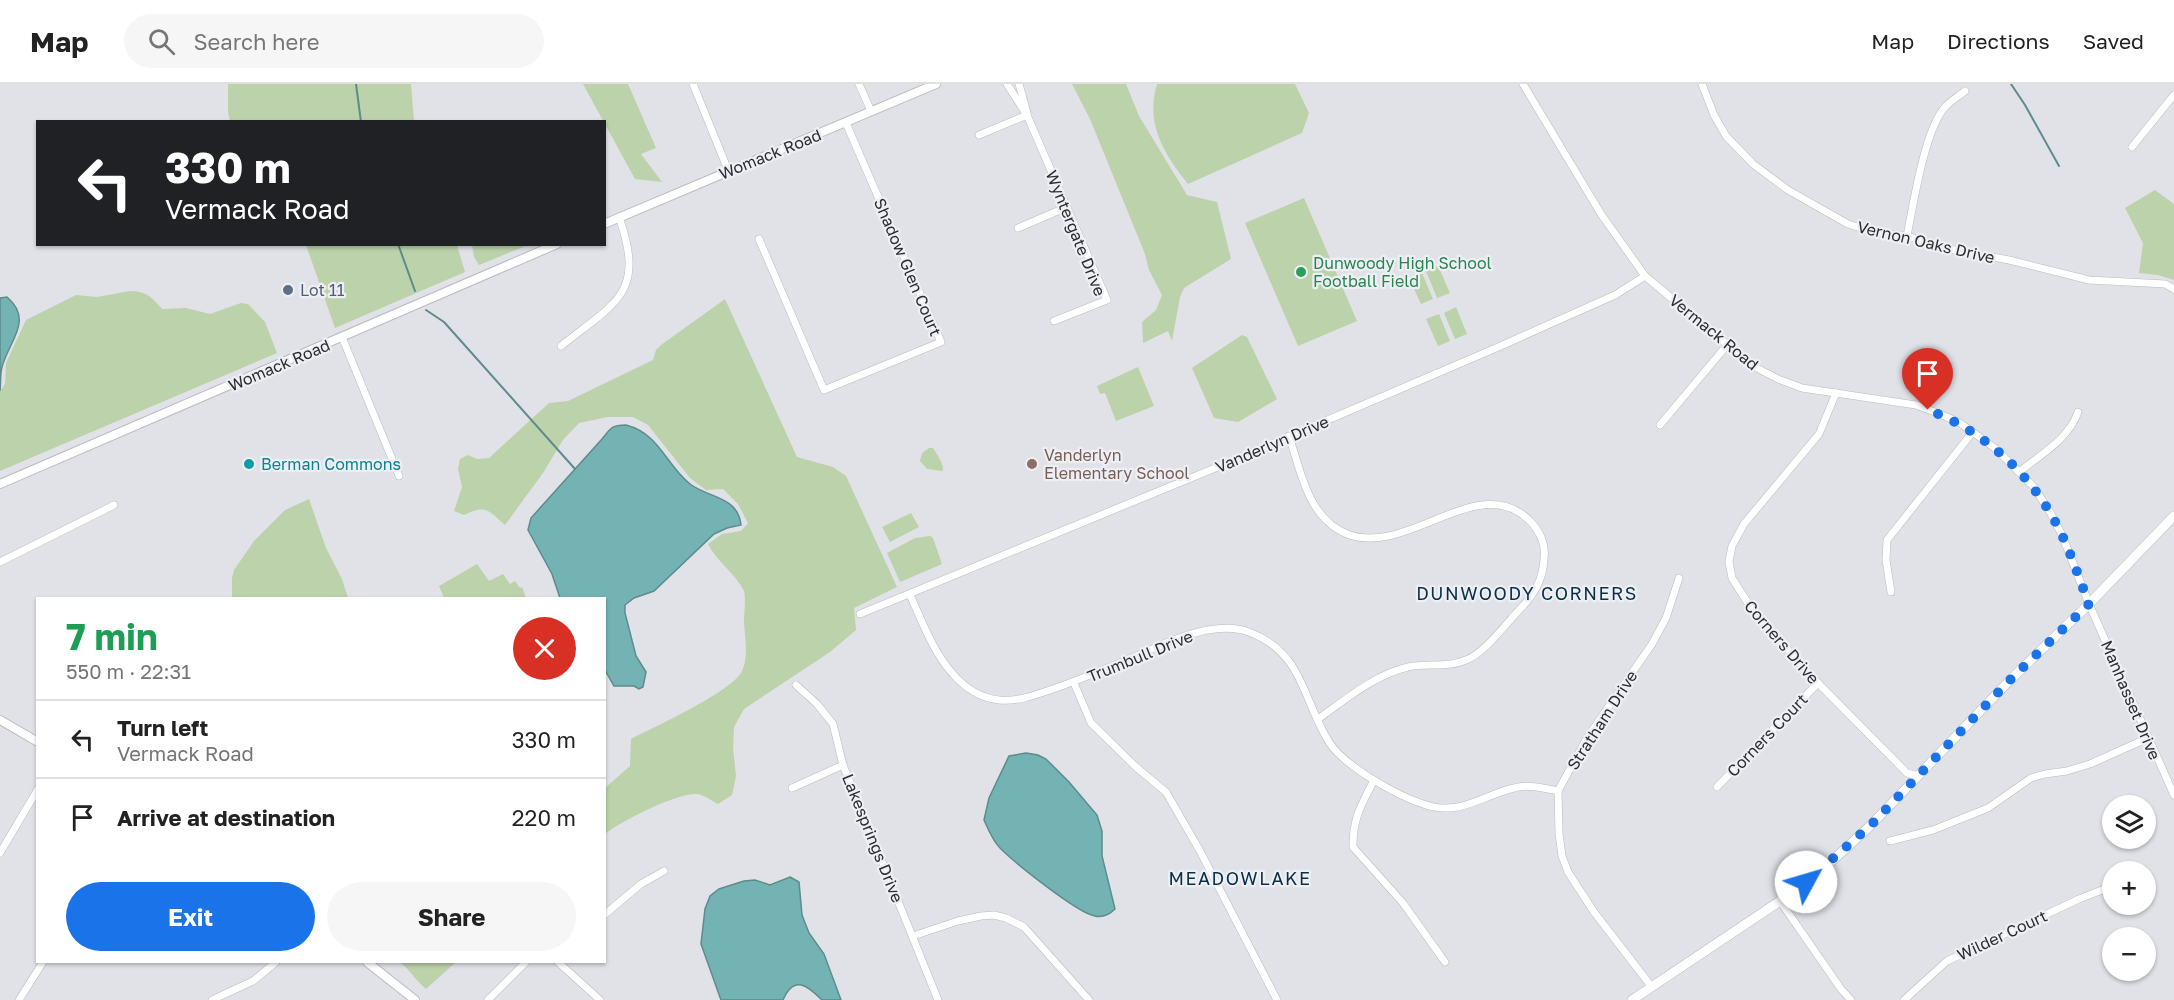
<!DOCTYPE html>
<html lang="en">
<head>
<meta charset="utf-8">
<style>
  :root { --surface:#fff; --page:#f6f6f6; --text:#222; --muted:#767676; --line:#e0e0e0; --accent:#1a73e8 }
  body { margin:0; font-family:"Golos Text",sans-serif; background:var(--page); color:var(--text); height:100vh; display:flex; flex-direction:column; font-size:22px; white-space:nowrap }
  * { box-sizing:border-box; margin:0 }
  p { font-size:20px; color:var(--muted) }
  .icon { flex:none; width:33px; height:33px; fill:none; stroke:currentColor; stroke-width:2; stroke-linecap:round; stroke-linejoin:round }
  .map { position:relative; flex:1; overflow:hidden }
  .sheet { position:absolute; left:36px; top:513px; width:570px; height:366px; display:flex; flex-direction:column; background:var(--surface); border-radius:0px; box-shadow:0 2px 4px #0004 }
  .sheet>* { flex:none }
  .banner { position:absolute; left:36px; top:36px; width:570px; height:126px; border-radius:0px; box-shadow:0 2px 4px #0004; background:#202124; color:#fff; overflow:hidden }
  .buttons { position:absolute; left:2102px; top:711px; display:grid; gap:12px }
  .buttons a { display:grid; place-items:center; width:54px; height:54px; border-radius:50%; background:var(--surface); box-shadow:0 2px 4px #0004; font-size:30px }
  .pin { position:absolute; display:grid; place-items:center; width:51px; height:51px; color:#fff; margin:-62px -26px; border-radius:50% 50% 50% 0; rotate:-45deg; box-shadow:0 0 6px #0007 }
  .pin .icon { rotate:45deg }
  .me { position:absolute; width:66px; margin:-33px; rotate:51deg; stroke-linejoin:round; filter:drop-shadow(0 0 4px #0008) }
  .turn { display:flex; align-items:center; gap:21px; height:126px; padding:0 30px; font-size:27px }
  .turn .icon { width:78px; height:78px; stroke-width:2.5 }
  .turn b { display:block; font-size:42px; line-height:51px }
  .round { display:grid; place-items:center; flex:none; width:63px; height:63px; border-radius:32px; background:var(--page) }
  .headline { display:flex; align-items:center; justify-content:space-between; height:102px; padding:0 30px }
  h1 { font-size:36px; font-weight:700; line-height:45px; color:#1e9e55 }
  .cta { display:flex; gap:12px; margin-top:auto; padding:12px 30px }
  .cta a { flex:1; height:69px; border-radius:36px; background:var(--accent); color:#fff; font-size:24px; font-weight:700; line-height:69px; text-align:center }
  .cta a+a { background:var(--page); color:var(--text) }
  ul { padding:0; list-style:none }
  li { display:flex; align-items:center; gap:18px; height:78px; padding:0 30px; border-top:2px solid var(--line) }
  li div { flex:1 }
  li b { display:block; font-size:22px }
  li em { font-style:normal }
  header { display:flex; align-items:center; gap:36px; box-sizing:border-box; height:84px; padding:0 30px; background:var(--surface); border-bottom:2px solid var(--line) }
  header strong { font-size:28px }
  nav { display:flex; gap:33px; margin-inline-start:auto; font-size:21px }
  .search { width:420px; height:54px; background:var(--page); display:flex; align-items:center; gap:15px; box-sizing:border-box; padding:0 21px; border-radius:33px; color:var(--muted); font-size:22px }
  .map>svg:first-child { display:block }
  .green { fill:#bcd2aa }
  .water { fill:#74b3b3; stroke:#5e8b8b; stroke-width:1.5 }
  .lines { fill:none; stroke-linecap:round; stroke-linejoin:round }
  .stream { stroke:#5e8b8b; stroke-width:2 }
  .minor-casing { stroke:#b9bbc0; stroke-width:8 }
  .tertiary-casing { stroke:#b9bbc0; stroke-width:10 }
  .secondary-casing { stroke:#b9bbc0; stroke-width:10 }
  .minor { stroke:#fff; stroke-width:7 }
  .tertiary { stroke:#fff; stroke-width:8 }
  .secondary { stroke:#fff; stroke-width:9 }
  .route { stroke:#1a73e8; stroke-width:10; stroke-dasharray:0 18 }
  .leisure-dot { fill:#2e9e5b; stroke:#edeff5; stroke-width:2 }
  .service-dot { fill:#5c6f8a; stroke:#edeff5; stroke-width:2 }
  .culture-dot { fill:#0f9aa8; stroke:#edeff5; stroke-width:2 }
  .education-dot { fill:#8d6e63; stroke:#edeff5; stroke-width:2 }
  .labels { text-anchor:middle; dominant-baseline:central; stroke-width:4.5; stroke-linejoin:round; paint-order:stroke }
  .street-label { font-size:16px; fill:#2c2d2f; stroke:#edeff5 }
  .leisure-label { font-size:16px; fill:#27864d; stroke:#edeff5; text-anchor:start }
  .service-label { font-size:16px; fill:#4e5e75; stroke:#edeff5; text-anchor:start }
  .education-label { font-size:16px; fill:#785e54; stroke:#edeff5; text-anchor:start }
  .culture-label { font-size:16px; fill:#0d838f; stroke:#edeff5; text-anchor:start }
  .neighbourhood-label { font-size:18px; letter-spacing:1.5px; fill:#0a3048; stroke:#edeff5 }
</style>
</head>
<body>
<header>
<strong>Map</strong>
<div class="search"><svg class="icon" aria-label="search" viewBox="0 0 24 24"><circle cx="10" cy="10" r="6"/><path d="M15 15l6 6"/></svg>Search here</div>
<nav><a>Map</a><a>Directions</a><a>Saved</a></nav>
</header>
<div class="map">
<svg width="2174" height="916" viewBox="0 0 2174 916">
  <rect width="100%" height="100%" fill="#e0e2e8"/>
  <g class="green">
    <polygon points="228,0 411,0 414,37 230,37 228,28"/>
    <polygon points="583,0 628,0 656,64 641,70 662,98 635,95"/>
    <polygon points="1072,0 1126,0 1139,32 1187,111 1217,118 1231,175 1184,204 1180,213 1172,257 1168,247 1143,259 1142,238 1156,226 1162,211 1149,186 1145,170 1090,35"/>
    <path d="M1157,0h138l14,29 -7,20 -114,51c-24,-30 -43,-60 -31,-100z"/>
    <polygon points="2155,106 2174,120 2174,196 2158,191 2139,189 2143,159 2125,124"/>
    <polygon points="1304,114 1357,237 1298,262 1245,139"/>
    <polygon points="306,161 457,161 465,188 335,244"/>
    <polygon points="472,161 472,160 528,161 479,181 474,173"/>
    <polygon points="1438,182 1450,209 1437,214 1426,187"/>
    <polygon points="1422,189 1433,215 1421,220 1409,194"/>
    <path d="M130,207c16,0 22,6 32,18l24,-1 24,6 31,-11 7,1 17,18 12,31 -277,118v-80l5,-7 1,-21 20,-43 50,-25 21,2z"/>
    <path d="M725,215l72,158 36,10 13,9 51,111 -43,21 2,22 -26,22 -86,57 -10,18 -1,21 3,28 -4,19 -14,9c-6,-3 -14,-9 -21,-10 -19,-2 -78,28 -92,40v-46l25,-22 1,-27c25,-13 96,-45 110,-66 8,-14 4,-36 3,-50 0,-9 2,-26 0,-32 -9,-18 -27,-29 -36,-47l14,-10 19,-3 7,-8 -10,-19 -15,-15 -17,1 -16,-12 -42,-53 -15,-8h-25l-29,6 -16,17 -20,33 -38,52c-18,-16 -19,-20 -41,-10l-10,-4 8,-24 -4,-18 2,-10 8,-4 9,4 12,-1 60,-55 19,-2 85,-41 3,-10 5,-5z"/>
    <polygon points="1456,223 1467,250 1455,255 1444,229"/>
    <polygon points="1439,230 1450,257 1438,262 1426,235"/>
    <polygon points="1242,251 1247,253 1277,315 1238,338 1214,334 1192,284"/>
    <polygon points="1138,283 1154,322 1116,337 1105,309 1100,310 1097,302"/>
    <path d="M929,364h4c4,6 11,16 10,23l-16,-2 -7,-8 2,-8z"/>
    <polygon points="309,415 326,464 342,495 348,514 232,514 232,494 234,486 254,457 285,426"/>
    <polygon points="911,429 919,443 890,458 882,443"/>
    <polygon points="930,452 933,454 942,480 900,498 887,469 915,454"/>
    <polygon points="477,480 489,497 503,490 510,500 515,497 520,504 522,503 526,514 444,514 439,502"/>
    <path d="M400,878h56l-30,27c-10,-8 -16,-19 -26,-27z"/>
  </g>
  <g class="water">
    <path d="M7,213c27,23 2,44 -5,70 -2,7 -1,16 -2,24v-93z"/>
    <path d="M626,341c34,9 39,39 64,59 18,14 48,12 51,41l-14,3 -13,6 -60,57 -20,7 -9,7v8l11,43 10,16 -3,15 -4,2 -5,-3h-20l-9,-16 -1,-72h-44l-8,-24 -24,-44 3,-12 71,-79c10,-12 8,-13 24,-14z"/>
    <path d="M1026,669l12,2 8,4 23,23 28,33 5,16v25l13,53c-6,6 -12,9 -20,7 -18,-3 -81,-54 -95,-68 -7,-7 -12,-19 -16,-28l5,-22 20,-42z"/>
    <path d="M790,793l9,5 3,33 7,18 15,21 17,46h-19c-14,-14 -28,-26 -39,0h-62l-20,-56 4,-35 5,-13 9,-7 25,-8 11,-1 15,5z"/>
  </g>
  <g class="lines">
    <g class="stream">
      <polyline points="356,0 361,38"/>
      <polyline points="2011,0 2025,21 2059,82"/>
      <polyline points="398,160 415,207"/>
      <polyline points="426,226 444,238 575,385"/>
    </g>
    <g class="minor-casing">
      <g id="minor">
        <polyline points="693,0 728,86"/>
        <polyline points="859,0 871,27"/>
        <polyline points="1007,0 1027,31 1107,216 1054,237"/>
        <polyline points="1019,0 1027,29"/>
        <polyline points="1523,0 1601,130 1645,192 1753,282 1778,295 1802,304 1916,321 1940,330 1960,339 1996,365 2033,402 2050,428 2062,451 2089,520 2174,711"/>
        <polyline points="1702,0 1714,31 1726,52 1753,80 1788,106 1848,140 1874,148 1907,152 1949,165 2009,176 2089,196 2165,200 2174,205"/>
        <polyline points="979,51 1027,31"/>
        <polyline points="2132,63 2174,11"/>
        <polyline points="1018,144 1067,123"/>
        <path d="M1907,152c6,-30 18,-109 39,-130 6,-6 13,-10 19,-15"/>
        <polyline points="759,155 824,306 941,258 846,39"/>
        <polyline points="342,253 399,392"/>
        <path d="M561,262c55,-44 85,-52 58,-129"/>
        <polyline points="1836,309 1819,350 1744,440 1732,462 1729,478 1732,494 1753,527 1818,599 1907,689 1918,692"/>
        <polyline points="1660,341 1728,260"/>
        <path d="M1289,352c12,36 19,82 58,98 61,24 133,-66 184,-12 10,11 15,23 13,37 -1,20 -9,34 -22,48 -15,15 -37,46 -56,53 -18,8 -39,3 -58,7 -34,8 -63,33 -90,52"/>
        <path d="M2019,388c21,-17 50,-33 59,-60"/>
        <polyline points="0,478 114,421"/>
        <polyline points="1891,508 1886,476 1887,456 1972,349"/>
        <path d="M910,511c12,26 23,57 43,79 12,14 28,24 46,26 20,2 39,-6 57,-12 37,-13 73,-29 110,-45 24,-10 57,-21 83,-11 55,21 53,67 80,110 15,24 67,53 94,62 36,13 57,-8 91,-16 15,-4 30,0 44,3"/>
        <polyline points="860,530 1220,382 1496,264 1615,211 1645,192"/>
        <polyline points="1074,599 1091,639 1136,683 1166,708 1200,767 1277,916"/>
        <polyline points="796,601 817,620 833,640 843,681 938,916"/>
        <path d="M1374,696c-13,26 -21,37 -21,67l50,56 42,59"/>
        <polyline points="1717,703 1818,599"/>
        <polyline points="792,704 843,681"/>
        <polyline points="1890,757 1933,746 1988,724 2031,694 2045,690 2067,687 2090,680 2148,654"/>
        <polyline points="0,769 38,705"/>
        <polyline points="1780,817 1841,905 1851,916"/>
        <polyline points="604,831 641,800 664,787"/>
        <polyline points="913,852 958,837 981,832 994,831 1006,834 1024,843 1089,916"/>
        <polyline points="558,878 600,916"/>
        <polyline points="1651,902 1594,828 1568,788 1562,772 1559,749 1558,707 1587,654 1652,560 1666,534 1679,494"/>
        <polyline points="19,916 43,878"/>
        <polyline points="212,916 253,897 276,878"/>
        <polyline points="488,916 526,878"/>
        <polyline points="1904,916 1947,877 2079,815 2102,806 2112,808"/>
      </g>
    </g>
    <g class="tertiary-casing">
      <g id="tertiary">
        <polyline points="604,140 936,0"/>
        <polyline points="0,400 557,160"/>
        <polyline points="0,636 38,658"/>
        <polyline points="367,878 415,916"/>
      </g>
    </g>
    <g class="secondary-casing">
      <polyline id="secondary" points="1632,916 1780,817 1820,788 1870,742 2011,595 2089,520 2174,432"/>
    </g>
    <use href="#minor" class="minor"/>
    <use href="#tertiary" class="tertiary"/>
    <use href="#secondary" class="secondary"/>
  </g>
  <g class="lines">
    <path class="route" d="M1806,798l64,-56 141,-147 78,-75c-12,-31 -22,-64 -40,-93 -27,-45 -72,-83 -121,-101"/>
  </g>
  <circle class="leisure-dot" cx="1301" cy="188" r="6"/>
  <circle class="service-dot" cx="288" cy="206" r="6"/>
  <circle class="culture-dot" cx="249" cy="380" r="6"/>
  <circle class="education-dot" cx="1032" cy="380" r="6"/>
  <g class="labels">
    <g class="street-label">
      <text transform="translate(770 70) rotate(-22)">Womack Road</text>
      <text transform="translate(1076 149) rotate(68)">Wyntergate Drive</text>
      <text transform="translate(1926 158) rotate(13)">Vernon Oaks Drive</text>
      <text transform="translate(908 183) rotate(67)">Shadow Glen Court</text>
      <text transform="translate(1714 248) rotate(39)">Vermack Road</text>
      <text transform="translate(279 281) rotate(-23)">Womack Road</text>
      <text transform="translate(1272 360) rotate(-23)">Vanderlyn Drive</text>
      <text transform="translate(1782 558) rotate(49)">Corners Drive</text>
      <text transform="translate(1140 572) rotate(-22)">Trumbull Drive</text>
      <text transform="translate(2131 616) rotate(67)">Manhasset Drive</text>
      <text transform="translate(1602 636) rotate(-57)">Stratham Drive</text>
      <text transform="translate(1767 651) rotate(-46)">Corners Court</text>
      <text transform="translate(873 754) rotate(68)">Lakesprings Drive</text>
      <text transform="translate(2002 851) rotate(-25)">Wilder Court</text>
    </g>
    <g class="leisure-label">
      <text x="1313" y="179">Dunwoody High School<tspan x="1313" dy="18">Football Field</tspan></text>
    </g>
    <g class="service-label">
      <text x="300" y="206">Lot 11</text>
    </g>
    <g class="education-label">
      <text x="1044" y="371">Vanderlyn<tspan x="1044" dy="18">Elementary School</tspan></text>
    </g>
    <g class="culture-label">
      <text x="261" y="380">Berman Commons</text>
    </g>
    <g class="neighbourhood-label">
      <text x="1527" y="509">DUNWOODY CORNERS</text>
      <text x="1240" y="794">MEADOWLAKE</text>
    </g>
  </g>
</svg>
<div class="buttons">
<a><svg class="icon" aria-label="layers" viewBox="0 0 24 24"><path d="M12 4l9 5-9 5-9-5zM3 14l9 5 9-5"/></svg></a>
<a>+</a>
<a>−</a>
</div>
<div class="pin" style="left:1928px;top:326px;background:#d93025"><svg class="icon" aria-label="arrive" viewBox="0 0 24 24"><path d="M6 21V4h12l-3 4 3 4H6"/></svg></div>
<svg class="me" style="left:1806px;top:798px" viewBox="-20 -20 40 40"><circle r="19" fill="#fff"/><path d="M0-13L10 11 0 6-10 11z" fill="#1a73e8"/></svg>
<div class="banner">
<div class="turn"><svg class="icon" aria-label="left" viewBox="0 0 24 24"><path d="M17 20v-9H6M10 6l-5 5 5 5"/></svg><div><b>330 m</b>Vermack Road</div></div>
</div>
<section class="sheet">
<div class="headline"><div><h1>7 min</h1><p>550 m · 22:31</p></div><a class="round" style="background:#d93025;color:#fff"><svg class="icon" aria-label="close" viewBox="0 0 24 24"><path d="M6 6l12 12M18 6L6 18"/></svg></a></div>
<ul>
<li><svg class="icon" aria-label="left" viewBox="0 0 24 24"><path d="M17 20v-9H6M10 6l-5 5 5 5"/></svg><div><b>Turn left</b><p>Vermack Road</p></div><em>330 m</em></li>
<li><svg class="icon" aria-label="arrive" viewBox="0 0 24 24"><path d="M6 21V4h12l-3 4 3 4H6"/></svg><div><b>Arrive at destination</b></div><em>220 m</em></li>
</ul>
<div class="cta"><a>Exit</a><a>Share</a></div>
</section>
</div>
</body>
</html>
